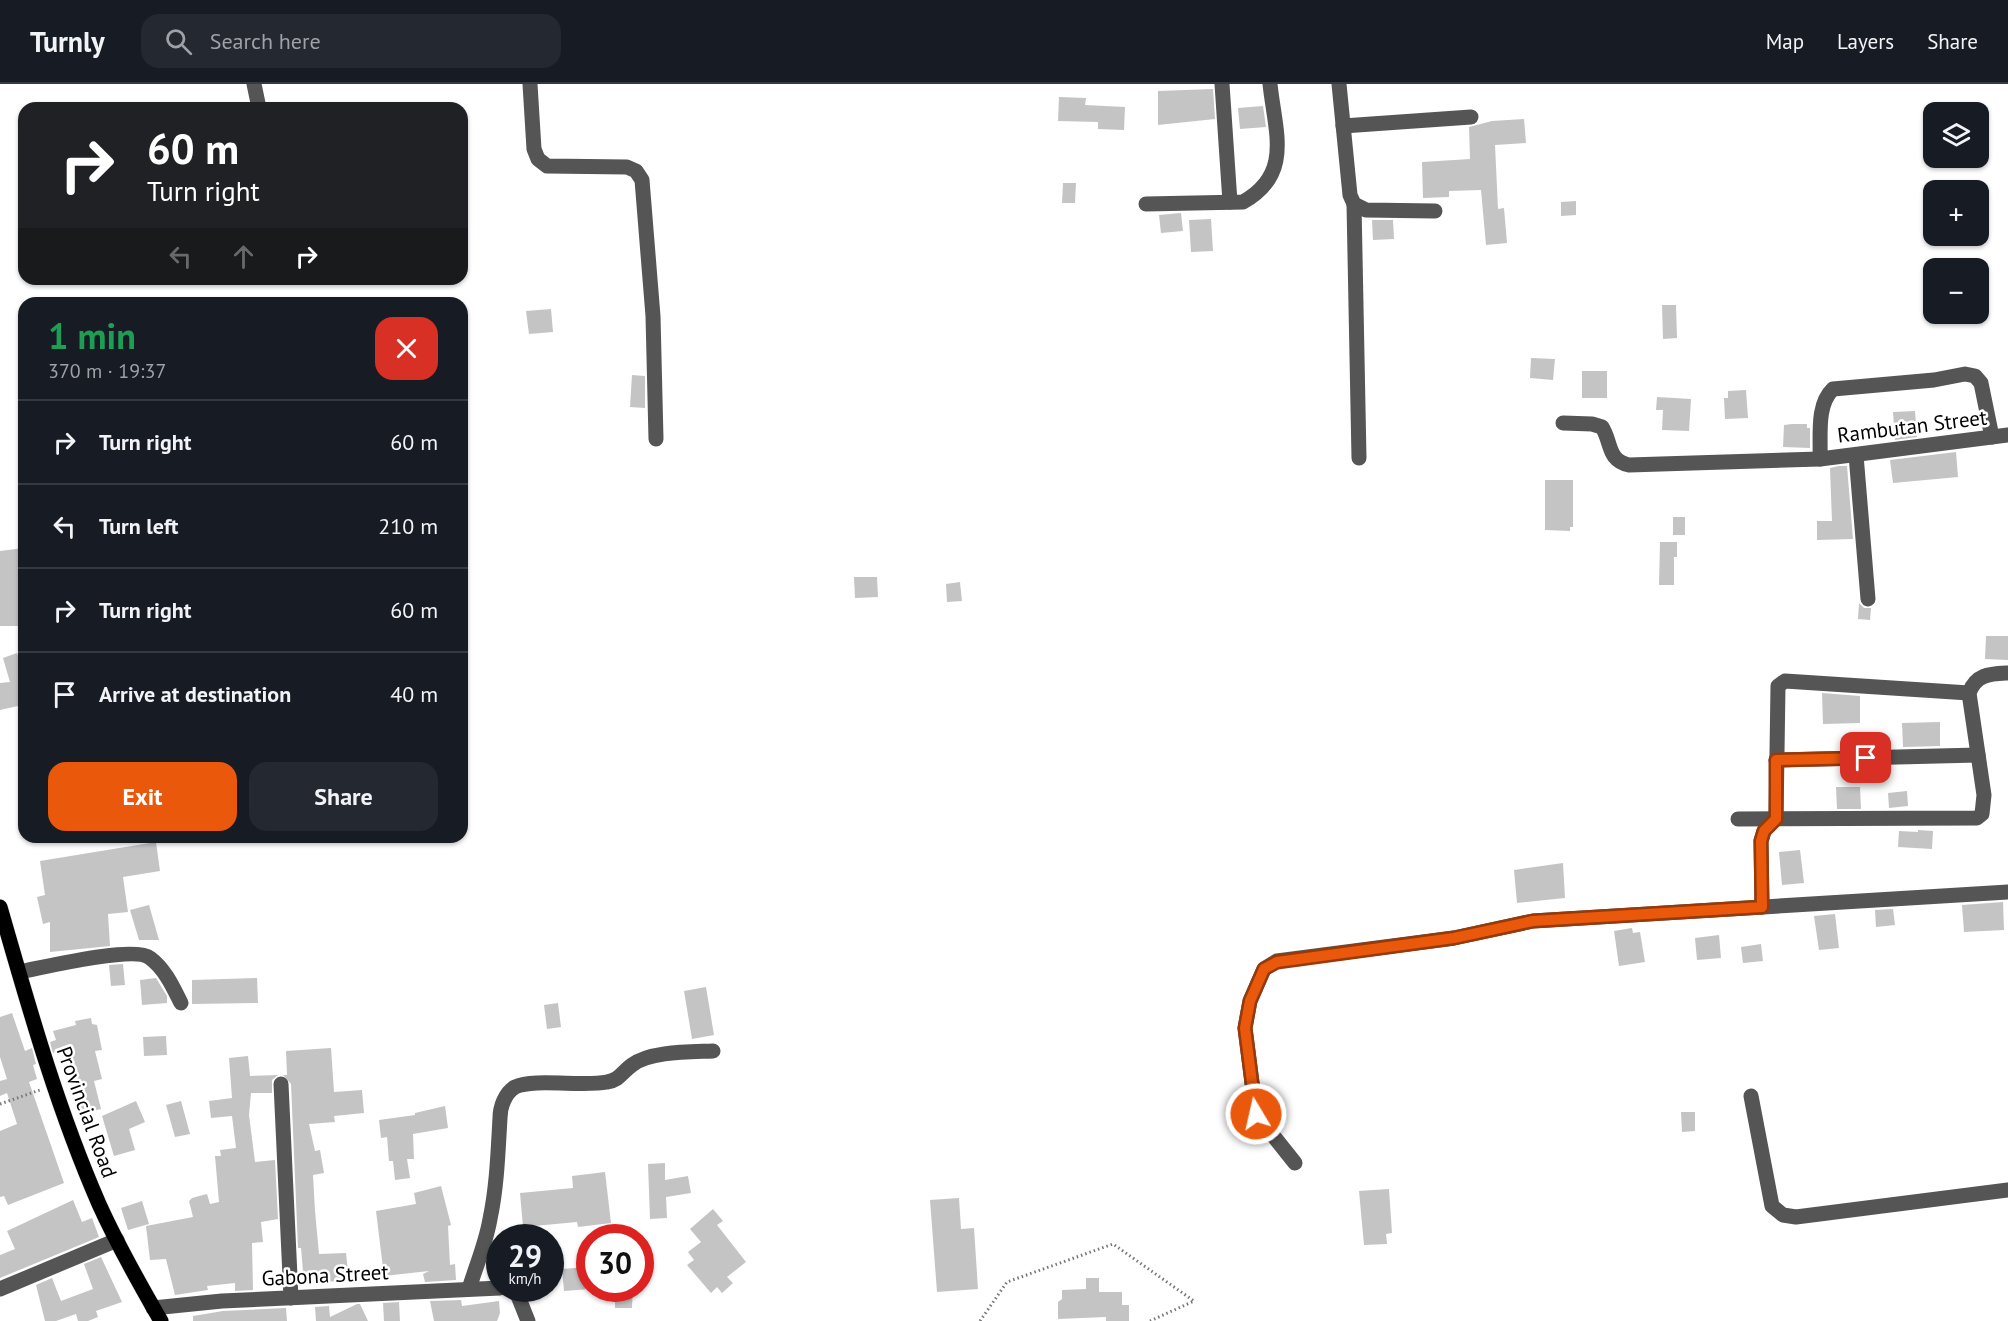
<!DOCTYPE html>
<html lang="en">
<head>
<meta charset="utf-8">
<style>
  :root { --surface:#171b24; --page:#242831; --text:#f1f3f6; --muted:#9ea1a6; --line:#363941; --accent:#ea580c }
  body { margin:0; font-family:"PT Sans",sans-serif; background:var(--page); color:var(--text); height:100vh; display:flex; flex-direction:column; font-size:22px; white-space:nowrap }
  * { box-sizing:border-box; margin:0 }
  p { font-size:20px; color:var(--muted) }
  .icon { flex:none; width:33px; height:33px; fill:none; stroke:currentColor; stroke-width:2; stroke-linecap:round; stroke-linejoin:round }
  .map { position:relative; flex:1; overflow:hidden }
  .side { position:absolute; left:18px; top:213px; width:450px; height:546px; display:flex; flex-direction:column; background:var(--surface); border-radius:18px; box-shadow:0 2px 4px #0004 }
  .side>* { flex:none }
  .guide { position:absolute; left:18px; top:18px; width:450px; height:183px; border-radius:18px; box-shadow:0 2px 4px #0004; background:#202124; color:#fff; overflow:hidden }
  .tools { position:absolute; left:1923px; top:18px; display:grid; gap:12px }
  .tools a { display:grid; place-items:center; width:66px; height:66px; border-radius:12px; background:var(--surface); box-shadow:0 2px 4px #0004; font-size:30px }
  .speed { position:absolute; left:486px; top:1140px; display:flex; gap:12px; font-size:30px; font-weight:700; text-align:center }
  .speed>* { display:grid; place-content:center; width:78px; height:78px; border-radius:50%; background:var(--surface); box-shadow:0 2px 4px #0004; line-height:1 }
  .speed small { font-size:15px; font-weight:400 }
  .speed .limit { border:9px solid #d22; background:#fff; color:#111 }
  .pin { position:absolute; display:grid; place-items:center; width:51px; height:51px; color:#fff; margin:-26px; border-radius:12px; box-shadow:0 3px 9px #0006 }
  .me { position:absolute; width:66px; margin:-33px; rotate:351deg; stroke-linejoin:round; filter:drop-shadow(0 0 4px #0008) }
  .turn { display:flex; align-items:center; gap:21px; height:126px; padding:0 30px; font-size:27px }
  .turn .icon { width:78px; height:78px; stroke-width:2.5 }
  .turn b { display:block; font-size:42px; line-height:51px }
  .lanes { display:flex; align-items:center; height:57px; padding:0 30px; background:#0003; justify-content:center; gap:30px; direction:ltr }
  .lanes .off { opacity:.35 }
  .round { display:grid; place-items:center; flex:none; width:63px; height:63px; border-radius:18px; background:var(--page) }
  .head { display:flex; align-items:center; justify-content:space-between; height:102px; padding:0 30px }
  h1 { font-size:36px; font-weight:700; line-height:45px; color:#1e9e55 }
  .button { display:flex; gap:12px; margin-top:auto; padding:12px 30px }
  .button a { flex:1; height:69px; border-radius:18px; background:var(--accent); color:#fff; font-size:24px; font-weight:700; line-height:69px; text-align:center }
  .button a+a { background:var(--page); color:var(--text) }
  ul { padding:0; list-style:none }
  li { display:flex; align-items:center; gap:18px; height:84px; padding:0 30px; border-top:2px solid var(--line) }
  li div { flex:1 }
  li b { display:block; font-size:22px }
  li em { font-style:normal }
  header { display:flex; align-items:center; gap:36px; box-sizing:border-box; height:84px; padding:0 30px; background:var(--surface); border-bottom:2px solid var(--line) }
  header strong { font-size:28px }
  nav { display:flex; gap:33px; margin-inline-start:auto; font-size:21px }
  .search { width:420px; height:54px; background:var(--page); display:flex; align-items:center; gap:15px; box-sizing:border-box; padding:0 21px; border-radius:18px; color:var(--muted); font-size:22px }
  .map>svg:first-child { display:block }
  .building { fill:#c4c4c4 }
  .lines { fill:none; stroke-linecap:round; stroke-linejoin:round }
  .major-casing { stroke:#dbdbdb; stroke-width:16 }
  .path { stroke:#777; stroke-width:3; stroke-dasharray:1.5 3; stroke-linecap:butt }
  .minor { stroke:#555; stroke-width:15 }
  .major { stroke:#000; stroke-width:15 }
  .route-casing { stroke:#983908; stroke-width:15 }
  .route { stroke:#ea580c; stroke-width:10 }
  .labels { text-anchor:middle; dominant-baseline:central; stroke-width:5; stroke-linejoin:round; paint-order:stroke }
  .street-label { font-size:21px; fill:#000; stroke:#fff }
</style>
</head>
<body>
<header>
<strong>Turnly</strong>
<div class="search"><svg class="icon" aria-label="search" viewBox="0 0 24 24"><circle cx="10" cy="10" r="6"/><path d="M15 15l6 6"/></svg>Search here</div>
<nav><a>Map</a><a>Layers</a><a>Share</a></nav>
</header>
<div class="map">
<svg width="2008" height="1237" viewBox="0 0 2008 1237">
  <rect width="100%" height="100%" fill="#fff"/>
  <g class="building">
    <polygon points="1213,5 1215,35 1158,41 1158,7"/>
    <polygon points="1059,13 1086,14 1085,21 1125,23 1124,46 1098,45 1098,38 1058,37"/>
    <polygon points="1263,22 1266,43 1240,45 1238,24"/>
    <polygon points="1524,35 1526,59 1495,61 1498,125 1504,124 1507,159 1486,161 1481,106 1449,107 1449,113 1423,114 1422,78 1470,75 1469,43 1492,37"/>
    <polygon points="1063,99 1076,99 1075,119 1062,119"/>
    <polygon points="1576,117 1576,131 1561,132 1561,118"/>
    <polygon points="1181,129 1183,147 1161,149 1159,131"/>
    <polygon points="1211,135 1213,167 1191,168 1189,136"/>
    <polygon points="1372,136 1393,136 1394,155 1373,156"/>
    <polygon points="1662,221 1676,221 1677,254 1663,255"/>
    <polygon points="551,225 553,248 529,250 526,227"/>
    <polygon points="1531,274 1555,275 1553,296 1530,294"/>
    <rect x="1582" y="287" width="25" height="27"/>
    <polygon points="632,291 645,292 645,324 630,323"/>
    <polygon points="1746,306 1748,334 1725,335 1724,314 1728,314 1728,307"/>
    <polygon points="1657,313 1691,315 1689,347 1662,346 1663,326 1656,326"/>
    <polygon points="1915,327 1917,353 1895,356 1893,328"/>
    <polygon points="1792,340 1807,340 1807,344 1810,344 1810,364 1783,363 1784,341"/>
    <polygon points="1956,368 1958,393 1893,399 1890,376"/>
    <polygon points="1839,382 1847,382 1853,455 1817,456 1817,437 1832,437 1830,384"/>
    <polygon points="1545,396 1573,396 1573,443 1570,443 1570,447 1545,446"/>
    <rect x="1673" y="433" width="12" height="18"/>
    <polygon points="1660,458 1677,458 1677,473 1674,473 1674,501 1659,501"/>
    <polygon points="24,464 24,488 21,489 24,542 0,542 0,467"/>
    <polygon points="854,493 877,493 878,513 855,514"/>
    <polygon points="960,498 962,517 947,518 946,500"/>
    <polygon points="1859,519 1864,524 1871,524 1870,536 1858,535"/>
    <polygon points="1986,552 2008,552 2008,576 1985,575"/>
    <polygon points="17,569 24,589 24,631 21,631 18,622 0,626 0,599 10,598 3,574"/>
    <polygon points="1822,609 1860,612 1860,639 1823,640"/>
    <polygon points="1940,638 1940,662 1903,663 1902,639"/>
    <polygon points="1836,703 1860,703 1861,725 1837,725"/>
    <polygon points="1907,707 1908,722 1889,724 1888,709"/>
    <polygon points="1918,746 1933,747 1932,765 1898,763 1899,747 1918,748"/>
    <polygon points="156,758 160,787 123,793 128,828 108,830 110,862 50,868 50,838 43,840 37,813 45,811 40,777"/>
    <polygon points="1800,766 1804,799 1782,801 1779,768"/>
    <polygon points="1563,779 1565,814 1517,819 1514,786"/>
    <polygon points="2003,818 2004,846 1964,848 1962,821"/>
    <polygon points="149,821 159,856 139,856 130,826"/>
    <polygon points="1893,825 1895,841 1876,843 1875,826"/>
    <polygon points="1835,830 1839,864 1819,866 1814,832"/>
    <polygon points="1632,844 1633,849 1640,848 1645,878 1619,882 1614,847"/>
    <polygon points="1719,851 1721,874 1697,876 1695,854"/>
    <polygon points="1761,860 1763,877 1743,879 1741,863"/>
    <polygon points="123,880 125,901 111,902 109,881"/>
    <polygon points="156,894 167,912 167,919 142,921 140,896"/>
    <polygon points="257,894 258,919 192,920 192,896"/>
    <polygon points="706,903 714,951 692,955 684,907"/>
    <polygon points="558,919 561,943 547,945 544,921"/>
    <polygon points="12,929 25,967 32,964 36,980 33,981 37,995 29,998 64,1099 8,1121 4,1112 0,1113 0,1047 17,1040 7,1009 0,1012 0,997 7,995 0,973 0,933"/>
    <polygon points="91,934 92,940 97,941 102,966 95,967 102,995 94,997 101,1025 82,1030 66,965 53,969 50,958 56,956 53,947 76,941 75,937"/>
    <polygon points="166,952 167,971 144,972 143,953"/>
    <polygon points="331,964 334,1008 362,1006 364,1029 334,1032 335,1038 309,1040 315,1067 320,1066 324,1089 313,1091 315,1127 319,1170 346,1169 349,1196 304,1200 301,1164 298,1164 291,1000 283,991 287,991 286,967"/>
    <polygon points="248,972 250,992 278,991 272,996 272,1009 251,1009 249,1031 255,1078 275,1076 278,1135 261,1138 263,1158 252,1159 253,1206 235,1207 235,1199 207,1202 208,1206 175,1211 166,1175 150,1176 146,1142 193,1133 189,1117 192,1114 207,1110 210,1120 219,1118 215,1072 221,1072 220,1066 236,1064 232,1032 211,1034 209,1017 232,1014 229,974"/>
    <polygon points="136,1017 145,1038 129,1045 135,1066 114,1072 102,1032"/>
    <polygon points="181,1017 190,1050 175,1053 166,1021"/>
    <polygon points="445,1022 448,1044 413,1050 414,1075 407,1075 410,1094 395,1096 393,1077 389,1077 387,1053 381,1054 379,1036 415,1031 415,1029"/>
    <polygon points="1681,1028 1695,1028 1695,1047 1682,1048"/>
    <polygon points="665,1079 665,1096 688,1092 691,1109 666,1113 667,1134 650,1135 648,1080"/>
    <polygon points="605,1088 611,1139 578,1143 577,1138 523,1143 520,1109 573,1104 572,1092"/>
    <polygon points="441,1102 451,1141 448,1142 450,1181 455,1180 456,1196 425,1198 423,1190 429,1187 384,1192 376,1127 416,1120 414,1109"/>
    <polygon points="1389,1105 1392,1149 1386,1150 1387,1160 1364,1161 1359,1107"/>
    <polygon points="959,1114 961,1145 974,1144 978,1205 937,1208 930,1116"/>
    <polygon points="73,1116 82,1138 92,1134 99,1153 0,1194 0,1171 15,1165 7,1147"/>
    <polygon points="142,1117 149,1140 128,1146 121,1124"/>
    <polygon points="713,1125 723,1137 717,1141 746,1178 727,1193 733,1199 722,1209 717,1203 711,1209 687,1181 694,1176 688,1168 701,1158 690,1145"/>
    <polygon points="101,1173 122,1218 96,1227 98,1233 88,1237 78,1237 76,1230 56,1237 45,1237 36,1201 52,1194 61,1217 93,1205 84,1180"/>
    <polygon points="588,1183 590,1205 564,1207 562,1185"/>
    <polygon points="1086,1194 1099,1194 1099,1208 1122,1208 1122,1221 1129,1221 1129,1237 1106,1237 1106,1233 1058,1235 1058,1218 1062,1215 1062,1206 1086,1205"/>
    <polygon points="615,1204 633,1204 632,1224 615,1224"/>
    <polygon points="461,1216 462,1222 499,1217 500,1229 497,1237 434,1237 430,1217"/>
    <polygon points="399,1218 400,1237 384,1237 383,1219"/>
    <polygon points="357,1220 360,1220 368,1237 316,1237 315,1223 329,1222 330,1233"/>
    <polygon points="286,1224 287,1237 193,1237 193,1232 223,1227"/>
  </g>
  <g class="lines">
    <g class="major-casing">
      <path id="major" d="M0,823c29,101 57,201 99,297 18,40 40,79 62,117"/>
    </g>
    <g class="path">
      <polyline points="0,1020 40,1006"/>
      <polyline points="980,1237 1007,1198 1113,1160 1194,1217 1150,1237"/>
    </g>
    <g class="minor">
      <polyline points="254,0 259,24"/>
      <polyline points="530,0 534,65 538,75 547,82 627,83 636,87 642,96 653,232 656,355"/>
      <polyline points="1222,0 1230,118"/>
      <polyline points="1339,0 1350,111 1354,120 1366,126 1435,127"/>
      <polyline points="1343,42 1471,33"/>
      <path d="M1146,120l97,-2c50,-28 32,-70 27,-118"/>
      <polyline points="1354,120 1359,374"/>
      <path d="M1563,339l29,1 10,3c10,16 5,33 27,38l191,-6 188,-24"/>
      <polyline points="1856,371 1868,515"/>
      <path d="M1820,375c1,-23 -4,-54 13,-70l101,-9 31,-6 10,2 6,7 11,54"/>
      <polyline points="1776,676 1978,671"/>
      <path d="M1738,735l239,-1 5,-4 2,-19 -15,-102c7,-19 21,-19 39,-20"/>
      <polyline points="1762,823 1761,757 1764,747 1776,735 1778,602 1785,597 1969,609"/>
      <path d="M19,888c23,-4 115,-27 131,-14 15,11 23,29 31,45"/>
      <polyline points="281,1000 291,1214"/>
      <polyline points="1751,1012 1772,1122 1783,1131 1796,1133 2008,1106"/>
      <polyline points="1295,1079 1256,1030 1245,944 1250,917 1264,885 1277,877 1454,854 1533,837 2008,808"/>
      <polyline points="510,1204 518,1212 528,1237"/>
      <polyline points="0,1205 117,1156"/>
      <path d="M469,1205c7,-23 17,-46 21,-70 7,-33 8,-67 10,-101 0,-11 5,-25 15,-31 19,-9 68,0 92,-5 13,-2 15,-10 25,-17 18,-14 59,-13 81,-14"/>
      <polyline points="153,1224 222,1217 500,1204"/>
    </g>
    <use href="#major" class="major"/>
  </g>
  <g class="lines">
    <g class="route-casing">
      <polyline id="route" points="1256,1030 1245,944 1250,917 1264,885 1277,878 1454,854 1533,837 1762,823 1761,757 1764,747 1776,735 1776,676 1866,674"/>
    </g>
    <use href="#route" class="route"/>
  </g>
  <g class="labels">
    <g class="street-label">
      <text transform="translate(1912 342) rotate(-7)">Rambutan Street</text>
      <text transform="translate(87 1028) rotate(70)">Provincial Road</text>
      <text transform="translate(325 1191) rotate(-3)">Gabona Street</text>
    </g>
  </g>
</svg>
<div class="tools">
<a><svg class="icon" aria-label="layers" viewBox="0 0 24 24"><path d="M12 4l9 5-9 5-9-5zM3 14l9 5 9-5"/></svg></a>
<a>+</a>
<a>−</a>
</div>
<div class="speed"><div>29<small>km/h</small></div><div class="limit">30</div></div>
<div class="pin" style="left:1866px;top:674px;background:#d93025"><svg class="icon" aria-label="arrive" viewBox="0 0 24 24"><path d="M6 21V4h12l-3 4 3 4H6"/></svg></div>
<svg class="me" style="left:1256px;top:1030px" viewBox="-20 -20 40 40"><circle r="17" fill="#ea580c" stroke="#fff" stroke-width="3"/><path d="M0-11L8 9 0 5-8 9z" fill="#fff"/></svg>
<div class="guide">
<div class="turn"><svg class="icon" aria-label="right" viewBox="0 0 24 24"><path d="M7 20v-9h11M14 6l5 5-5 5"/></svg><div><b>60 m</b>Turn right</div></div>
<div class="lanes"><svg class="icon off" aria-label="left" viewBox="0 0 24 24"><path d="M17 20v-9H6M10 6l-5 5 5 5"/></svg><svg class="icon off" aria-label="ahead" viewBox="0 0 24 24"><path d="M12 20V5M6 11l6-6 6 6"/></svg><svg class="icon" aria-label="right" viewBox="0 0 24 24"><path d="M7 20v-9h11M14 6l5 5-5 5"/></svg></div>
</div>
<section class="side">
<div class="head"><div><h1>1 min</h1><p>370 m · 19:37</p></div><a class="round" style="background:#d93025;color:#fff"><svg class="icon" aria-label="close" viewBox="0 0 24 24"><path d="M6 6l12 12M18 6L6 18"/></svg></a></div>
<ul>
<li><svg class="icon" aria-label="right" viewBox="0 0 24 24"><path d="M7 20v-9h11M14 6l5 5-5 5"/></svg><div><b>Turn right</b></div><em>60 m</em></li>
<li><svg class="icon" aria-label="left" viewBox="0 0 24 24"><path d="M17 20v-9H6M10 6l-5 5 5 5"/></svg><div><b>Turn left</b></div><em>210 m</em></li>
<li><svg class="icon" aria-label="right" viewBox="0 0 24 24"><path d="M7 20v-9h11M14 6l5 5-5 5"/></svg><div><b>Turn right</b></div><em>60 m</em></li>
<li><svg class="icon" aria-label="arrive" viewBox="0 0 24 24"><path d="M6 21V4h12l-3 4 3 4H6"/></svg><div><b>Arrive at destination</b></div><em>40 m</em></li>
</ul>
<div class="button"><a>Exit</a><a>Share</a></div>
</section>
</div>
</body>
</html>
